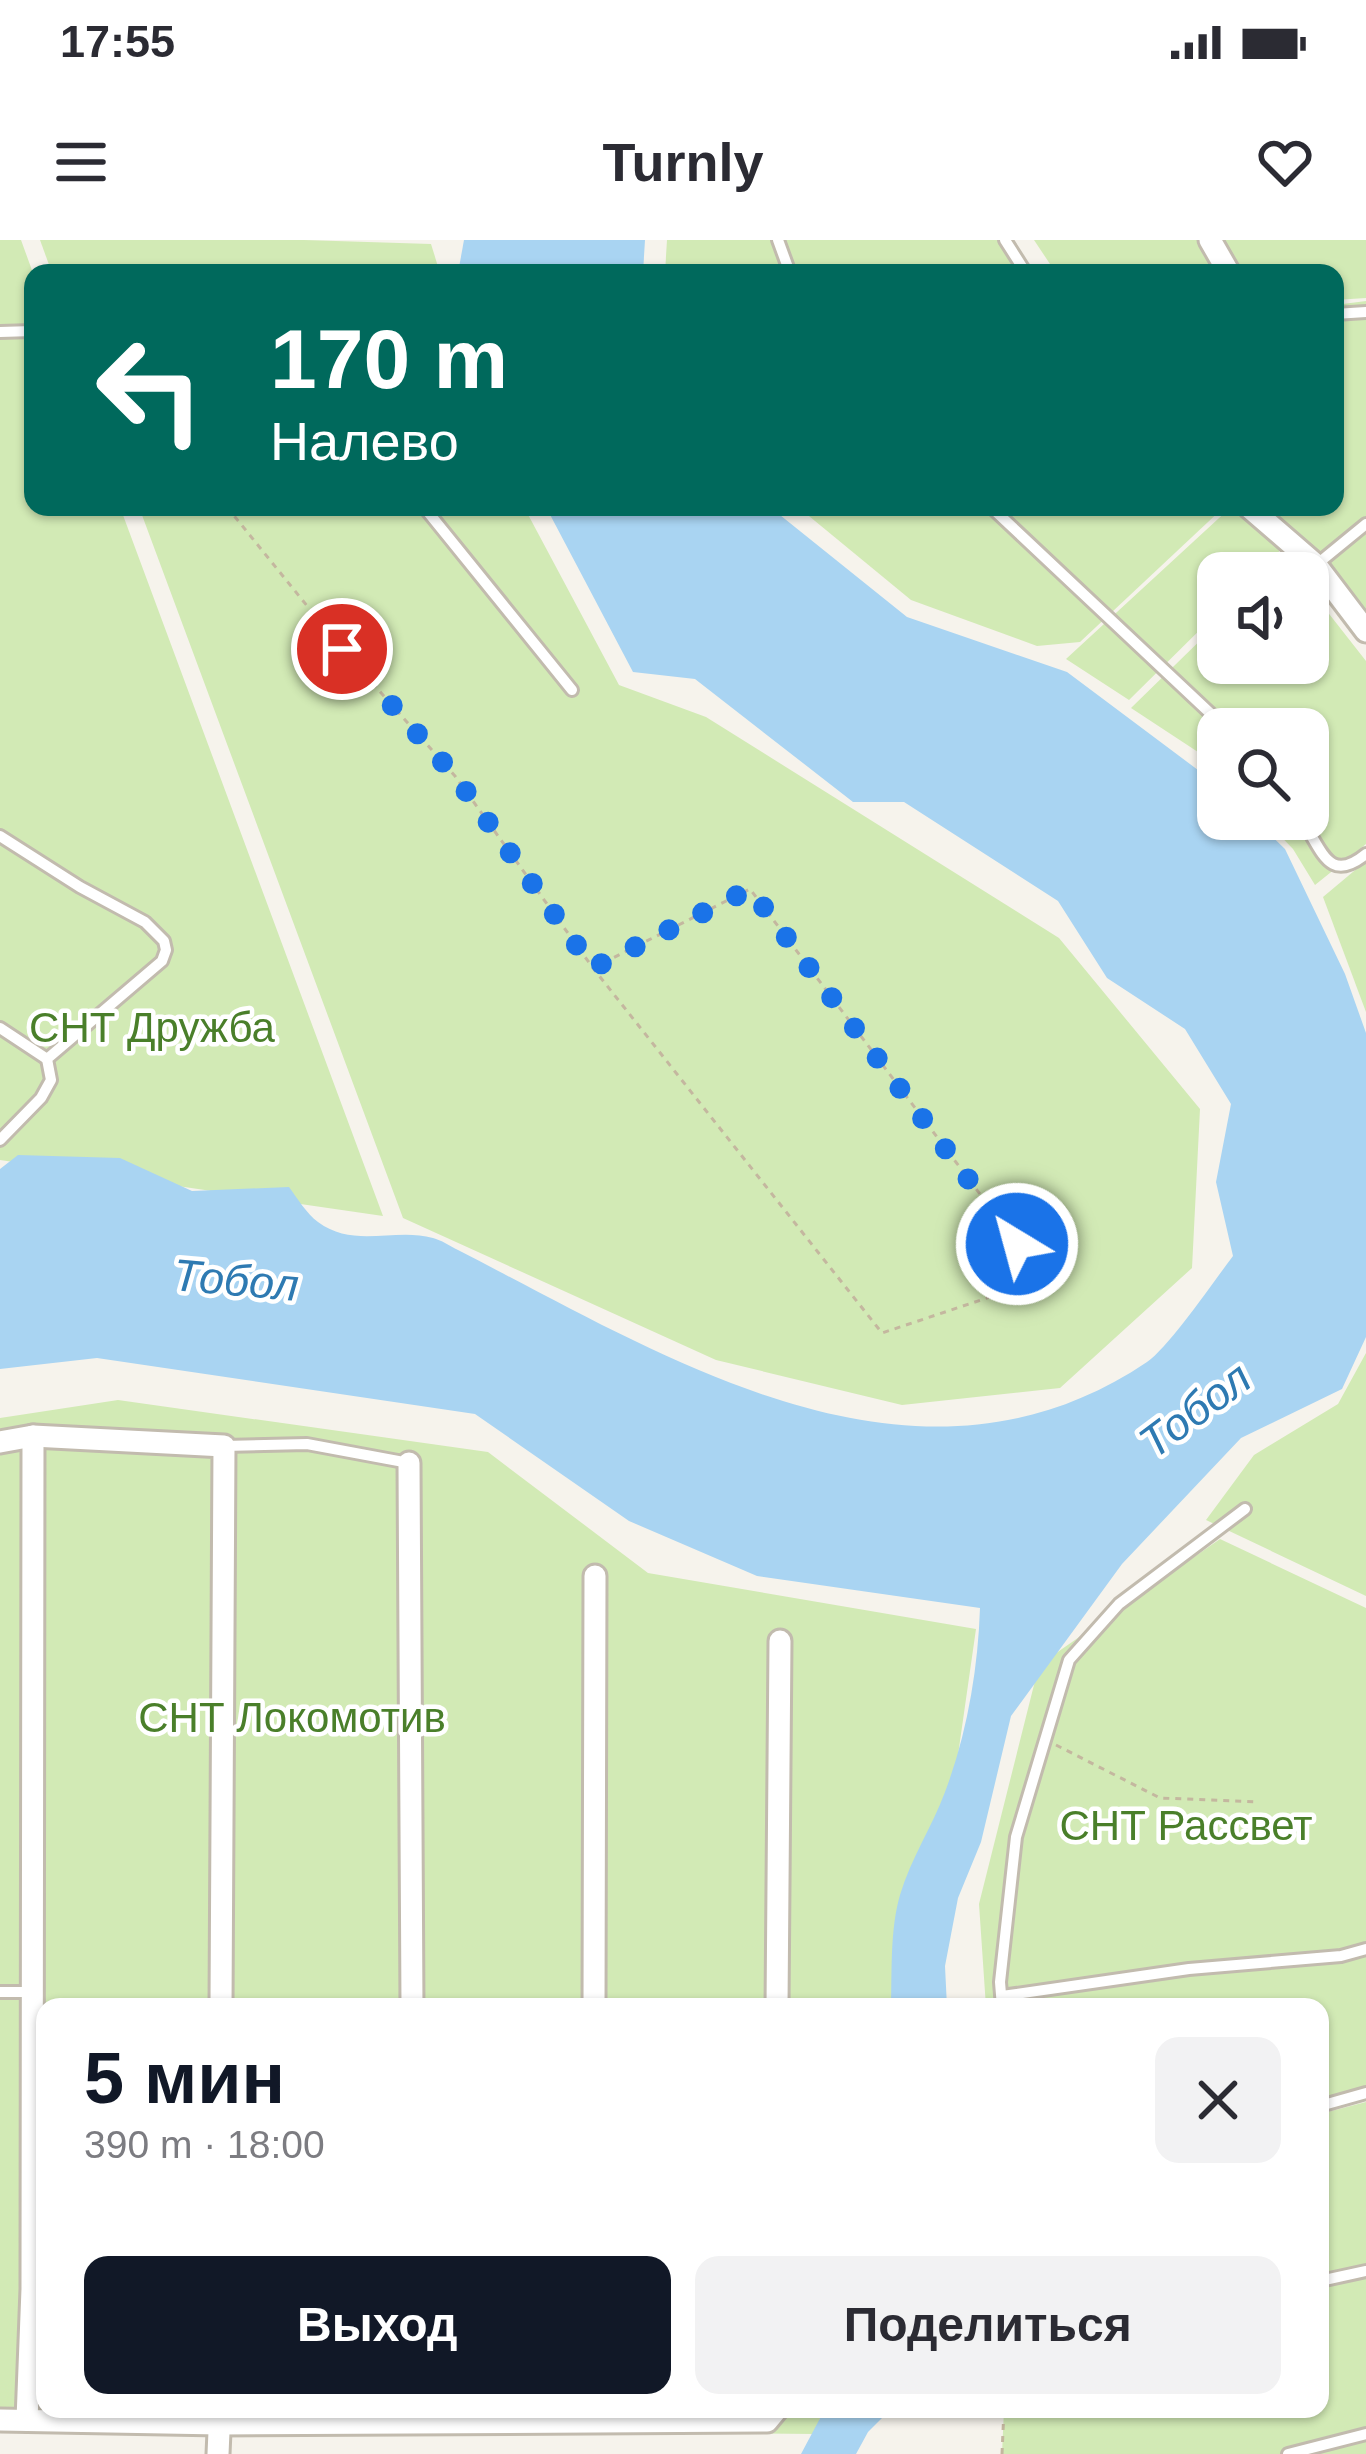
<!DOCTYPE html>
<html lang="ru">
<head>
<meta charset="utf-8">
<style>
  :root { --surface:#fff; --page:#f2f2f3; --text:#2b2b33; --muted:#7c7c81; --accent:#111827 }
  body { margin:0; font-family:Arial,sans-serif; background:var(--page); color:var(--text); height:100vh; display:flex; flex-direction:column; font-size:45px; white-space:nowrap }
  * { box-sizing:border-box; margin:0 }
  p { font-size:39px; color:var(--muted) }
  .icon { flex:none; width:66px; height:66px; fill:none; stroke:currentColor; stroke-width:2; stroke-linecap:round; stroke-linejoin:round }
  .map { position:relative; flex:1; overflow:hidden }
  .drawer { position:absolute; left:36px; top:1758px; width:1293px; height:420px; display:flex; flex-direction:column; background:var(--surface); border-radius:24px; box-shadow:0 3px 9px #0004 }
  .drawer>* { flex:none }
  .hud { position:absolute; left:24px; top:24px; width:1320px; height:252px; border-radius:24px; box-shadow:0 3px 9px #0004; background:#00695c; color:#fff; overflow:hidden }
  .fabs { position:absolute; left:1197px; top:312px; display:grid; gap:24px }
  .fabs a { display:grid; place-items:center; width:132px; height:132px; border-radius:24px; background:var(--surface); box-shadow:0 3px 9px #0004; font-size:60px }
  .pin { position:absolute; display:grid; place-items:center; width:102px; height:102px; color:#fff; margin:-51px; border:6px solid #fff; border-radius:50%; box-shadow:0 3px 12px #0007 }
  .me { position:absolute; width:132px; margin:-66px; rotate:323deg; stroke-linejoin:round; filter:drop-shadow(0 0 9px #0008) }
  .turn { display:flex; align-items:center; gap:42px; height:252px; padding:0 48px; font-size:54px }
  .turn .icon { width:156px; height:156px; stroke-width:2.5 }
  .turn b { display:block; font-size:84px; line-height:102px }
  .round { display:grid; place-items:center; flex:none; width:126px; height:126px; border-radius:24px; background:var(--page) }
  .headline { display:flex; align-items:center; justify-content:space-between; height:204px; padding:0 48px }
  h1 { font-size:72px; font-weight:600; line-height:90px; color:var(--accent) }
  .button { display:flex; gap:24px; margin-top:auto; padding:24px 48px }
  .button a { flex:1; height:138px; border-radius:24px; background:var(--accent); color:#fff; font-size:48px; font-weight:600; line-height:138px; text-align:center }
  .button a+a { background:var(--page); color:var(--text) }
  .status { display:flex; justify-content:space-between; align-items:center; height:84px; padding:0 60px; background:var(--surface); direction:ltr }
  .status svg { height:33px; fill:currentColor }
  header { display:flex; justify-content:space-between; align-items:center; height:156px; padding:0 48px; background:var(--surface); font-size:54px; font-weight:600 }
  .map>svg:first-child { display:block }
  .green { fill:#d2eab5 }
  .water { fill:#a9d4f2 }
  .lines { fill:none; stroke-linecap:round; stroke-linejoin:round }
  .lane-casing { stroke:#c2bbae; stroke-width:16 }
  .street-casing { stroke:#c2bbae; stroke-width:27 }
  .path { stroke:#c4b79f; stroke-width:3; stroke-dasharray:6 6; stroke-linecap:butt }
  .lane { stroke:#fff; stroke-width:10 }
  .street { stroke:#fff; stroke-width:21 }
  .route { stroke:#1a73e8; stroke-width:21; stroke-dasharray:0 37.8 }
  .labels { text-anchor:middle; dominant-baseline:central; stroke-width:9; stroke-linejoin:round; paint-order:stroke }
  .park-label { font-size:42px; fill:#4a7f2a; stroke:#fff }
  .water-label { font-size:45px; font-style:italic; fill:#2e7ab2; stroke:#fff }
</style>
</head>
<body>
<div class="status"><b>17:55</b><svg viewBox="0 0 49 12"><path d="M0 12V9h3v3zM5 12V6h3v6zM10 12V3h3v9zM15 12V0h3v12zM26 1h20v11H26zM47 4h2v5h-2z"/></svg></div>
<header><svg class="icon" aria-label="menu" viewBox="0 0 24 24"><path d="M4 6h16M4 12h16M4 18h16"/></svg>Turnly<svg class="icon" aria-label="heart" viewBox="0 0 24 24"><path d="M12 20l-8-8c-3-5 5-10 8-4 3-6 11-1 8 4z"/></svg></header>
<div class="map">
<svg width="1366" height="2214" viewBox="0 0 1366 2214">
  <rect width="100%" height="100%" fill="#f6f3ec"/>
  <g class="green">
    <polygon points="0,0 21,0 33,33 33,267 120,267 383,976 0,920"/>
    <polygon points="40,0 304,0 431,4 440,33 52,33"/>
    <polygon points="667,0 1009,0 1036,33 665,33"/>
    <polygon points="1034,0 1366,0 1366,58 1335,60 1335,33 1056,33"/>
    <polygon points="1366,61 1366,388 1293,298 1257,333 1218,333 1218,372 1129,460 1066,419 1231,267 1335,267 1335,65"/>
    <polygon points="139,267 524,267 619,445 706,477 1059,698 1200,869 1192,1028 1060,1148 902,1165 716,1120 403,978"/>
    <polygon points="798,267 1224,267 1080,402 1037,406 911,360"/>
    <polygon points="1308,347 1366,421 1366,604 1315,645 1293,609 1264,579 1308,579 1308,489 1218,489 1218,531 1201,514 1131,468 1218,383 1218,423 1308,423"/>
    <polygon points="1366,621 1366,772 1323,657"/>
    <polygon points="1366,1113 1366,1356 1206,1280 1254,1215 1338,1164"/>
    <polygon points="118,1160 488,1212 648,1333 976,1389 922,1767 45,1767 45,2169 823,2169 815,2194 0,2187 0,1178"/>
    <polygon points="1220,1299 1366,1368 1366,1850 1320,1862 1320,1767 986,1767 979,1664 1039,1425"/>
    <polygon points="1366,1862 1366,2025 1320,2037 1320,1874"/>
    <polygon points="1366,2034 1366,2214 1002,2214 1004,2169 1320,2169 1320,2046"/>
  </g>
  <g class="water">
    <polygon points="464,0 645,0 643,33 458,33"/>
    <path d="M546,267h224l137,110 160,55 151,113v34h36l31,30 60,125 21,59v304l-24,52 -101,49 -119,126 -111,152 -30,126 -23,56 -13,68 2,41h-56c1,-35 -1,-78 9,-112 11,-37 32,-68 45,-103 22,-58 33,-123 35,-184l-223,-32 -128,-55 -154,-107 -378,-56 -97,11v-200l18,-14 102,3 72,33 97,-4c8,11 18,27 29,35 36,27 77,5 115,16 8,2 17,8 25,12 210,108 459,267 689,112 22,-15 67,-81 86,-106l-17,-74 15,-78 -46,-75 -78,-51 -49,-77 -154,-99h-51l-158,-123 -62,-7z"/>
    <polygon points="825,2169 891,2169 868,2192 856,2214 801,2214"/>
  </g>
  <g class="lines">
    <g class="lane-casing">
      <g id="lane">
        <polyline points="778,0 790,33"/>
        <polyline points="1005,0 1026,33"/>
        <polyline points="1335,74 1366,72"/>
        <polyline points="0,92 33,91"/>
        <polyline points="424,267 572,450"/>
        <polyline points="991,267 1227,489"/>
        <polyline points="1316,325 1366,284"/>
        <path d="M1301,579c21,30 27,66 65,35"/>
        <polyline points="0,596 80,647 145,682 164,701 166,710 162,721 47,819 51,840 41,858 0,900"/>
        <polyline points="0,788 47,819"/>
        <polyline points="224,1206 307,1204 409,1223"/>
        <polyline points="0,1752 32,1752"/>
        <polyline points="1002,1756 1189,1729 1341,1716 1366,1709"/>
        <polyline points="1002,1767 1000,1742 1016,1597 1069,1420 1119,1364 1245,1269"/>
        <polyline points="1320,1866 1366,1853"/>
        <polyline points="1320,2041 1366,2031"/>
        <polyline points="1288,2214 1366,2194"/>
      </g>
    </g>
    <g class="street-casing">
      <g id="street">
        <polyline points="1210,0 1229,33"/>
        <polyline points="1249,267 1316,325 1366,391"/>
        <polyline points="0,1202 33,1196 224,1206 221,1767"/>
        <polyline points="409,1223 412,1767"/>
        <polyline points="594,1767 595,1336"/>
        <polyline points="777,1767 780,1401"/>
        <polyline points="0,2180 220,2184 767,2181 777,2169"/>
        <polyline points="27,2180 32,2049 33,1196"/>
        <polyline points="218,2214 220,2169"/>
      </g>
    </g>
    <g class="path">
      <polyline points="227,267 342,409 455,536 593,728 882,1093 1044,1039 750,649 593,728"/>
      <polyline points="1056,1505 1160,1558 1259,1562"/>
      <polyline points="1002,2214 1004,2169"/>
    </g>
    <use href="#lane" class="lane"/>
    <use href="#street" class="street"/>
  </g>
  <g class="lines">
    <polyline class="route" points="342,409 455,536 593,728 750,649 1017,1004"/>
  </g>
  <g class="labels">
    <g class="park-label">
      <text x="152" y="787">СНТ Дружба</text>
      <text x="292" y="1477">СНТ Локомотив</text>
      <text x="1186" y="1585">СНТ Рассвет</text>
    </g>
    <g class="water-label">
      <text transform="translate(236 1040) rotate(5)">Тобол</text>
      <text transform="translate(1195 1170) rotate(-37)">Тобол</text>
    </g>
  </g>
</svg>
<div class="fabs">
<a><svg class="icon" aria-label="sound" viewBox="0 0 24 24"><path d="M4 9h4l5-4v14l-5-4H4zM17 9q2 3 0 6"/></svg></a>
<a><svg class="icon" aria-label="search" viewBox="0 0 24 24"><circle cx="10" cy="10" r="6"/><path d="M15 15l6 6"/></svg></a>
</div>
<div class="pin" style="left:342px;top:409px;background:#d93025"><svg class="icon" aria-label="arrive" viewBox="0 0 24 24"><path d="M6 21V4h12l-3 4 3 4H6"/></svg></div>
<svg class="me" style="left:1017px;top:1004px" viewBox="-20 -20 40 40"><circle r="17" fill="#1a73e8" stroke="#fff" stroke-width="3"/><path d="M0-11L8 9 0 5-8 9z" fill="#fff"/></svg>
<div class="hud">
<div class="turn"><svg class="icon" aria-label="left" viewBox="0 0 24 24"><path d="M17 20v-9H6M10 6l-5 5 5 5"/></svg><div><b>170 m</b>Налево</div></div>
</div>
<section class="drawer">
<div class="headline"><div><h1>5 мин</h1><p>390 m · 18:00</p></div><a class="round"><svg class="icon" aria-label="close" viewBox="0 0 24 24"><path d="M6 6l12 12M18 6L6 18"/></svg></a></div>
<div class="button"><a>Выход</a><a>Поделиться</a></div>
</section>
</div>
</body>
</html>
